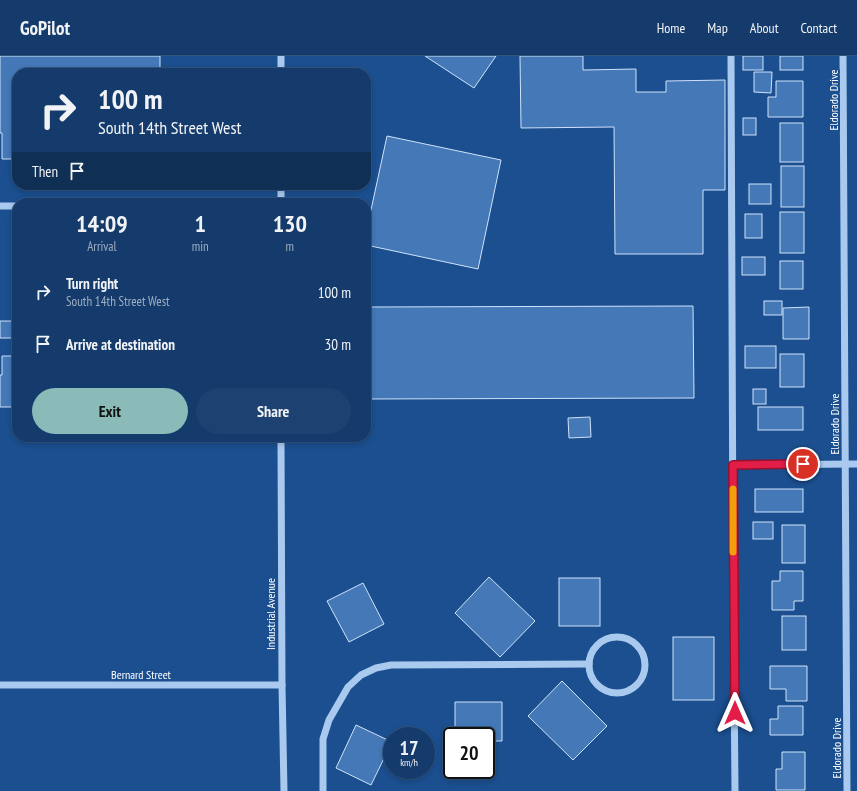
<!DOCTYPE html>
<html lang="en">
<head>
<meta charset="utf-8">
<style>
  :root { --surface:#143b6b; --page:#1d4271; --text:#f1f3f6; --muted:#9dadc1; --line:#33557e; --accent:#8bbbb9 }
  body { margin:0; font-family:"PT Sans Narrow",sans-serif; background:var(--page); color:var(--text); height:100vh; display:flex; flex-direction:column; font-size:15px; white-space:nowrap }
  * { box-sizing:border-box; margin:0 }
  p { font-size:13px; color:var(--muted) }
  .icon { flex:none; width:22px; height:22px; fill:none; stroke:currentColor; stroke-width:2; stroke-linecap:round; stroke-linejoin:round }
  .map { position:relative; flex:1; overflow:hidden }
  .side { position:absolute; left:12px; top:142px; width:359px; height:244px; display:flex; flex-direction:column; background:var(--surface); border-radius:16px; box-shadow:0 2px 6px #0003,0 0 0 1px var(--line) }
  .side>* { flex:none }
  .hud { position:absolute; left:12px; top:12px; width:359px; height:122px; border-radius:16px; box-shadow:0 2px 6px #0003,0 0 0 1px var(--line); background:#143b6b; color:var(--text); overflow:hidden }
  .speed { position:absolute; left:383px; top:671px; display:flex; gap:8px; font-size:20px; font-weight:700; text-align:center }
  .speed>* { display:grid; place-content:center; width:52px; height:52px; border-radius:50%; background:var(--surface); box-shadow:0 2px 6px #0003,0 0 0 1px var(--line); line-height:1 }
  .speed small { font-size:10px; font-weight:400 }
  .speed .limit { border:2px solid #111; border-radius:6px; background:#fff; color:#111 }
  .pin { position:absolute; display:grid; place-items:center; width:34px; height:34px; color:#fff; margin:-17px; border:2px solid #fff; border-radius:50%; box-shadow:0 1px 4px #0007 }
  .me { position:absolute; width:44px; margin:-22px; rotate:0deg; stroke-linejoin:round; filter:drop-shadow(0 0 3px #0008) }
  .turn { display:flex; align-items:center; gap:14px; height:84px; padding:0 20px; font-size:18px }
  .turn .icon { width:52px; height:52px; stroke-width:2.5 }
  .turn b { display:block; font-size:28px; line-height:34px }
  .then { display:flex; align-items:center; height:38px; padding:0 20px; background:#0003; gap:8px; font-size:15px }
  .eta { display:flex; justify-content:space-evenly; align-items:center; height:68px; text-align:center }
  .eta b { font-size:24px; font-weight:600; line-height:28px }
  .action { display:flex; gap:8px; margin-top:auto; padding:8px 20px }
  .action a { flex:1; height:46px; border-radius:24px; background:var(--accent); color:#111; font-size:16px; font-weight:600; line-height:46px; text-align:center }
  .action a+a { background:var(--page); color:var(--text) }
  ul { padding:0; list-style:none }
  li { display:flex; align-items:center; gap:12px; height:52px; padding:0 20px }
  li div { flex:1 }
  li b { display:block; font-size:15px }
  li em { font-style:normal }
  header { display:flex; align-items:center; gap:24px; box-sizing:border-box; height:56px; padding:0 20px; background:var(--surface); border-bottom:1px solid var(--line) }
  header strong { font-size:19px }
  nav { display:flex; gap:22px; margin-inline-start:auto; font-size:14px }
  .map>svg:first-child { display:block }
  .building { fill:#4478b7; stroke:#cfe3fa }
  .lines { fill:none; stroke-linecap:round; stroke-linejoin:round }
  .minor { stroke:#a9c9ee; stroke-width:7 }
  .route-casing { stroke:#92132f; stroke-width:10 }
  .route { stroke:#e11d48; stroke-width:7 }
  .slow { stroke:#f59e0b; stroke-width:7 }
  .labels { text-anchor:middle; dominant-baseline:central; stroke-width:4; stroke-linejoin:round; paint-order:stroke }
  .street-label { font-size:12px; fill:#fff; stroke:#1b4f8f }
</style>
</head>
<body>
<header>
<strong>GoPilot</strong>
<nav><a>Home</a><a>Map</a><a>About</a><a>Contact</a></nav>
</header>
<div class="map">
<svg width="857" height="735" viewBox="0 0 857 735">
  <rect width="100%" height="100%" fill="#1b4f8f"/>
  <g class="building">
    <polygon points="0,0 160,0 160,13 172,13 172,17 17,17 17,103 2,103 2,77 0,77"/>
    <polygon points="425,0 496,0 474,32"/>
    <polygon points="520,0 583,0 583,14 636,13 636,36 666,36 666,25 725,24 725,134 703,134 703,198 615,198 614,71 521,72"/>
    <rect x="743" y="0" width="20" height="14"/>
    <rect x="780" y="0" width="23" height="14"/>
    <polygon points="754,16 772,16 771,37 754,36"/>
    <polygon points="776,25 803,25 803,61 768,61 768,41 776,41"/>
    <rect x="743" y="62" width="13" height="17"/>
    <rect x="780" y="67" width="23" height="39"/>
    <polygon points="387,80 501,104 478,213 366,189 366,177"/>
    <rect x="781" y="110" width="23" height="41"/>
    <rect x="749" y="128" width="22" height="20"/>
    <rect x="780" y="156" width="24" height="41"/>
    <rect x="745" y="158" width="17" height="24"/>
    <rect x="742" y="201" width="23" height="18"/>
    <rect x="780" y="205" width="23" height="28"/>
    <rect x="764" y="245" width="18" height="14"/>
    <polygon points="693,250 694,342 366,343 366,251"/>
    <polygon points="809,251 809,283 783,283 783,252"/>
    <polygon points="12,255 17,255 17,282 0,282 0,265 12,265"/>
    <rect x="745" y="290" width="31" height="22"/>
    <rect x="780" y="298" width="24" height="33"/>
    <polygon points="2,300 17,300 17,351 0,351 0,319 2,319"/>
    <rect x="753" y="333" width="13" height="15"/>
    <rect x="758" y="351" width="45" height="23"/>
    <polygon points="590,361 591,381 569,382 568,362"/>
    <rect x="755" y="433" width="48" height="23"/>
    <rect x="753" y="466" width="20" height="17"/>
    <rect x="782" y="469" width="23" height="38"/>
    <polygon points="780,515 803,515 803,545 794,545 794,554 772,554 772,525 780,525"/>
    <polygon points="489,521 535,565 500,601 455,557"/>
    <rect x="559" y="522" width="41" height="48"/>
    <polygon points="363,527 384,568 349,586 327,545"/>
    <rect x="782" y="560" width="24" height="34"/>
    <rect x="673" y="581" width="41" height="63"/>
    <polygon points="770,610 807,610 807,645 786,645 786,633 770,633"/>
    <polygon points="562,625 607,670 573,704 528,660"/>
    <polygon points="455,646 502,646 502,685 486,685 486,680 455,680"/>
    <polygon points="778,650 803,650 803,679 770,679 770,663 778,663"/>
    <polygon points="356,669 392,686 371,729 336,712"/>
    <polygon points="782,696 805,696 805,734 776,734 776,713 782,713"/>
  </g>
  <g class="lines">
    <g class="minor">
      <polyline points="731,0 733,502 735,735"/>
      <polyline points="843,0 847,735"/>
      <polyline points="281,17 281,0"/>
      <polyline points="281,147 281,129"/>
      <polyline points="0,150 17,150"/>
      <polyline points="281,381 282,629 284,735"/>
      <polyline points="733,409 857,408"/>
      <circle cx="617" cy="609" r="28"/>
      <polyline points="0,629 282,629"/>
      <polyline points="323,735 323,683 329,664 348,631 361,619 376,612 391,609 589,608"/>
    </g>
  </g>
  <g class="lines">
    <g class="route-casing">
      <polyline id="route" points="735,657 733,409 803,408"/>
    </g>
    <use href="#route" class="route"/>
    <polyline class="slow" points="733,433 733,496"/>
  </g>
  <g class="labels">
    <g class="street-label">
      <text transform="translate(833 44) rotate(-90)">Eldorado Drive</text>
      <text transform="translate(834 368) rotate(-90)">Eldorado Drive</text>
      <text transform="translate(270 558) rotate(-90)">Industrial Avenue</text>
      <text x="141" y="618">Bernard Street</text>
      <text transform="translate(836 692) rotate(-90)">Eldorado Drive</text>
    </g>
  </g>
</svg>
<div class="speed"><div>17<small>km/h</small></div><div class="limit">20</div></div>
<div class="pin" style="left:803px;top:408px;background:#d93025"><svg class="icon" aria-label="arrive" viewBox="0 0 24 24"><path d="M6 21V4h12l-3 4 3 4H6"/></svg></div>
<svg class="me" style="left:735px;top:657px" viewBox="-20 -20 40 40"><path d="M0-17L14 15 0 8-14 15z" fill="#e11d48" stroke="#fff" stroke-width="4"/></svg>
<div class="hud">
<div class="turn"><svg class="icon" aria-label="right" viewBox="0 0 24 24"><path d="M7 20v-9h11M14 6l5 5-5 5"/></svg><div><b>100 m</b>South 14th Street West</div></div>
<div class="then">Then<svg class="icon" aria-label="arrive" viewBox="0 0 24 24"><path d="M6 21V4h12l-3 4 3 4H6"/></svg></div>
</div>
<section class="side">
<div class="eta">
<div><b>14:09</b><p>Arrival</p></div>
<div><b>1</b><p>min</p></div>
<div><b>130</b><p>m</p></div>
</div>
<ul>
<li><svg class="icon" aria-label="right" viewBox="0 0 24 24"><path d="M7 20v-9h11M14 6l5 5-5 5"/></svg><div><b>Turn right</b><p>South 14th Street West</p></div><em>100 m</em></li>
<li><svg class="icon" aria-label="arrive" viewBox="0 0 24 24"><path d="M6 21V4h12l-3 4 3 4H6"/></svg><div><b>Arrive at destination</b></div><em>30 m</em></li>
</ul>
<div class="action"><a>Exit</a><a>Share</a></div>
</section>
</div>
</body>
</html>
